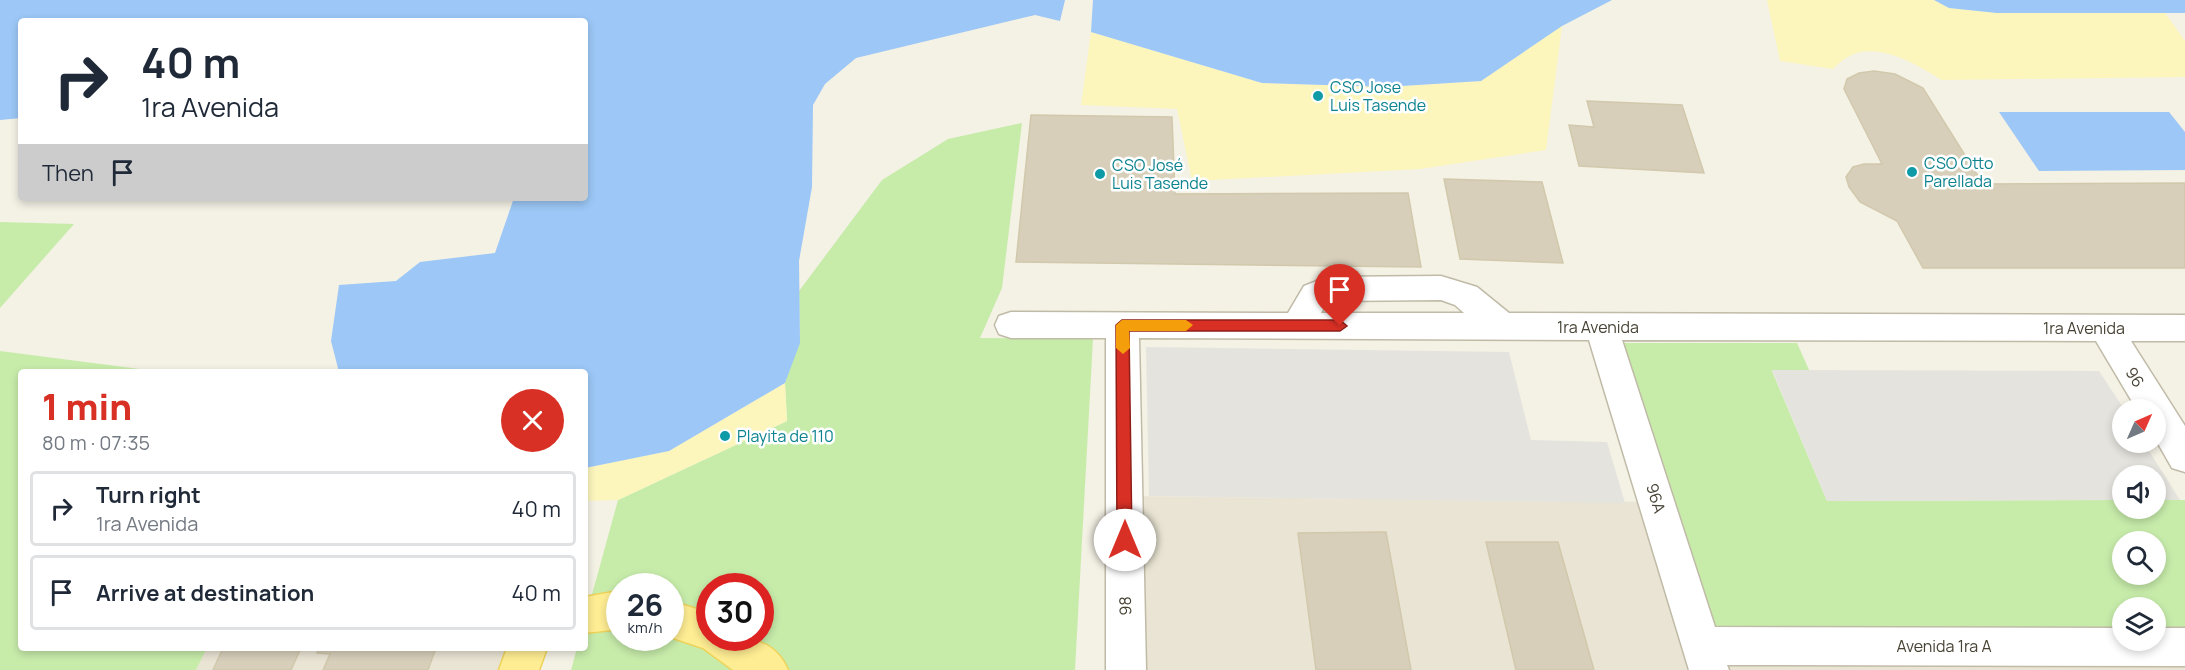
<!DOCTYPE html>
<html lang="en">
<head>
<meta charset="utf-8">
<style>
  :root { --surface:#fff; --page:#f2f2f3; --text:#1f2937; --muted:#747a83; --line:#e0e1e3; --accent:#d93025 }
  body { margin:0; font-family:Manrope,sans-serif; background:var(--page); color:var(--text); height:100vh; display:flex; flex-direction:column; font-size:22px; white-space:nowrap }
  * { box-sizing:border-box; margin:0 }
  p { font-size:20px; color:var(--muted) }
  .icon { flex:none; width:33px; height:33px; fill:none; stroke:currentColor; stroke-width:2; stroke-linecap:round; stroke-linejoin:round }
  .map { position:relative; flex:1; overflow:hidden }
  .sheet { position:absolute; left:18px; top:369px; width:570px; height:282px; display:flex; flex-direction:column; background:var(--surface); border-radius:6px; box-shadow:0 3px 9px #0003 }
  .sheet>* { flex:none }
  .top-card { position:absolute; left:18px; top:18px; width:570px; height:183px; border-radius:6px; box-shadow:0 3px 9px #0003; background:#fff; color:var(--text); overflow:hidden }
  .needle { width:39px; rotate:45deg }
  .buttons { position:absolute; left:2112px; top:399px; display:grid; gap:12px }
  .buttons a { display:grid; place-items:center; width:54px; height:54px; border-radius:50%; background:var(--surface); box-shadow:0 3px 9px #0003; font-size:30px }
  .speed { position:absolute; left:606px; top:573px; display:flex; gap:12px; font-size:30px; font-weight:700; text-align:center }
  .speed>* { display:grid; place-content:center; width:78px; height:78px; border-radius:50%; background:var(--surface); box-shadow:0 3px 9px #0003; line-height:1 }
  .speed small { font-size:15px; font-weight:400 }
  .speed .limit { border:9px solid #d22; background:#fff; color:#111 }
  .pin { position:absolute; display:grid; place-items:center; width:51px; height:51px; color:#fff; margin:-62px -26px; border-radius:50% 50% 50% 0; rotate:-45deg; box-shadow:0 0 6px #0007 }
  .pin .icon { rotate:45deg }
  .me { position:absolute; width:66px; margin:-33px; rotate:0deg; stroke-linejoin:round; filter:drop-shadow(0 0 4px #0008) }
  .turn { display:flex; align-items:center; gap:21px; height:126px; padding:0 24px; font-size:27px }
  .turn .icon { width:78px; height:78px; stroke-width:2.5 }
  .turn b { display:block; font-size:42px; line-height:51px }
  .then { display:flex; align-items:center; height:57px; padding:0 24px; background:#0003; gap:12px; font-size:22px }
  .round { display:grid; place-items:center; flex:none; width:63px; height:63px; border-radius:32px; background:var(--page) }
  .summary { display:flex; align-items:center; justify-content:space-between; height:102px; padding:0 24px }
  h1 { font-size:36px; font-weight:800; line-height:45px; color:var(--accent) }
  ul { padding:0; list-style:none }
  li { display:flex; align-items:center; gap:18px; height:75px; margin:0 12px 9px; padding:0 12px; border:3px solid var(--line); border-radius:6px }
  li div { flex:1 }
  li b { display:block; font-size:22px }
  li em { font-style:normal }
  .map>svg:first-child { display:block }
  .residential { fill:#e9e4d3 }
  .green { fill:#c7ecaa; fill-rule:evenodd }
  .sand { fill:#fcf6bd }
  .parking { fill:#e4e3de }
  .water { fill:#9cc7f6 }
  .building { fill:#d7cfba; stroke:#d2c8ac; stroke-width:1.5 }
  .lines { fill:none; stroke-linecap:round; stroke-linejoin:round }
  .minor-casing { stroke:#c0bba7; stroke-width:3 }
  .major-casing { stroke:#eed35a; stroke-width:3 }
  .minor { fill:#fff; fill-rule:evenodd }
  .major { fill:#ffed93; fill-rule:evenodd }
  .route { fill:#d93025; stroke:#8d1f18; stroke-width:1.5 }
  .slow { fill:#f59e0b }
  .culture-dot { fill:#0f9aa8; stroke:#fff; stroke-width:2 }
  .labels { text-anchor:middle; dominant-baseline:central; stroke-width:5; stroke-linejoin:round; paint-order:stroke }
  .culture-label { font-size:16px; fill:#0d838f; stroke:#fff; text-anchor:start }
  .street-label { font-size:16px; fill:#474234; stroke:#fff }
</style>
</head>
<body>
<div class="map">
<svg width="2185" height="670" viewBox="0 0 2185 670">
  <rect width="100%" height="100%" fill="#f4f1e5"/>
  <g class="residential">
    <polygon points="1124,496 1657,502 1703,646 2185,647 2185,670 1126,670"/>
    <polygon points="207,648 527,648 519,670 196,670"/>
  </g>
  <g class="green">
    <path d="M1022,123l-20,165 -22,50 113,1 -18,331h-504l6,-22h8v-28l33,-120 169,-79 -2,-38 15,-47 -1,-45 83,-111 66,-41zM620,586h50v52h-50zM710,586h50v52h-50z"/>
    <polygon points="0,222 74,224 0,308"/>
    <path d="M1620,343h177l12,27 -37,1 55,130 295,-1v8h34v-8h29v131h-29v-23h-34v23h-405zM2122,542h34v32h-34z"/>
    <polygon points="0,351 163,372 21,372 21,648 207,648 196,670 0,670"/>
  </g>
  <g class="sand">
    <path d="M1767,0h167l15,8 48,5h168l20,28v36l-243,3c-25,-15 -65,-40 -94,-23 -6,3 -11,8 -15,12l-53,-8z"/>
    <polygon points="1562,26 1546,150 1420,169 1192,181 1177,109 1081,105 1091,32 1262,83 1386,87 1481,81"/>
    <polygon points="785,383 787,421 618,500 585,501 585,468 669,451"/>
  </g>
  <g class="parking">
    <polygon points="1146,347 1509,352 1531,440 1607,442 1625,503 1149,496"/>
    <polygon points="1772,370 2099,371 2124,409 2122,442 2144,443 2180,500 2156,500 2156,476 2122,476 2122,500 1827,501"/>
  </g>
  <g class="water">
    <polygon points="0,0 1065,0 1060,21 1035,15 856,58 825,84 813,105 812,187 799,261 800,343 785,383 669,451 585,468 585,372 339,372 331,341 339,285 396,281 420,262 495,253 514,198 585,198 585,21 21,21 21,118 0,120"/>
    <polygon points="1093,0 1612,0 1562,26 1481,81 1386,87 1262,83 1091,32"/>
    <polygon points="1934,0 2185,0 2185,13 1997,13 1949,8"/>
    <polygon points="1999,112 2169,112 2185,132 2185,170 2039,171"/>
  </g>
  <g class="building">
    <polygon points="1874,71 1895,74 1923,88 1983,184 2185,183 2185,268 1923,268 1897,221 1860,202 1849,187 1846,177 1853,167 1864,164 1882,164 1844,89 1847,79 1859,73"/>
    <polygon points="1587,101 1682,105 1704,173 1579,166 1569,125 1594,127"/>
    <polygon points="1031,115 1172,117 1175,194 1408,193 1421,267 1016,262"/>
    <polygon points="1444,179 1542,182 1563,263 1460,259"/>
    <polygon points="1386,532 1411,670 1316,670 1298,533"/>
    <polygon points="1486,542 1558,542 1594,670 1516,670"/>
    <polygon points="223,648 301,648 291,670 213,670"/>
    <polygon points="319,648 436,648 428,670 323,670 330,654 317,653"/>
  </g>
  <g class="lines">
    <g class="minor-casing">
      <path id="minor" d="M1441,276l36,11 32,26 676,2v26h-54l54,85v46l-13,-4 -16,-28v-30h-19l-41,-69 -474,-1 93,287 407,1v12h34v-12h29v38l-458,-1 2,5h-40l-100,-330 -450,-2 7,332h-40v-332h-95l-12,-4 -4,-9 4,-9 12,-4 277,1 16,-27 23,-9zM1441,300l14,5 9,8h-143l5,-9 5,-3z"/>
    </g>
    <g class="major-casing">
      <g id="major">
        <polygon points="613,592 620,593 620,629 585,633 585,597"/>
        <path d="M670,601l40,12v25c32,0 63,-3 78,32h-55l-30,-22 -33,-11z"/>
        <polygon points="507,648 547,648 539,670 499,670"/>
      </g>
    </g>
    <use href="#minor" class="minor"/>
    <use href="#major" class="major"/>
  </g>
  <polygon class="route" points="1122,320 1340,320 1347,326 1340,331 1129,331 1132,540 1130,545 1125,547 1119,545 1117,540 1116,325"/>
  <polygon class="slow" points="1122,320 1186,320 1193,325 1186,331 1129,331 1130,348 1123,354 1116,348 1116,325"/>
  <g class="culture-dot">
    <circle cx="1318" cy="96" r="6"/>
    <circle cx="1912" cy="172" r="6"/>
    <circle cx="1100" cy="174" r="6"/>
    <circle cx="725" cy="436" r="6"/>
  </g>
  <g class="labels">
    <g class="culture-label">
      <text x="1330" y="87">CSO Jose<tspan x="1330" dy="18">Luis Tasende</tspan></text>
      <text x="1924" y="163">CSO Otto<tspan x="1924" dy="18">Parellada</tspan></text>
      <text x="1112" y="165">CSO José<tspan x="1112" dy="18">Luis Tasende</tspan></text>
      <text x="737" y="436">Playita de 110</text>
    </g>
    <g class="street-label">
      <text x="1598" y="327">1ra Avenida</text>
      <text x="2084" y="328">1ra Avenida</text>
      <text transform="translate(2135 377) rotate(58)">96</text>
      <text transform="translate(1656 498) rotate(73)">96A</text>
      <text transform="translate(1125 606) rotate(-91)">98</text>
      <text x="1944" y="646">Avenida 1ra A</text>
    </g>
  </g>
</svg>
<div class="buttons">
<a><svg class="needle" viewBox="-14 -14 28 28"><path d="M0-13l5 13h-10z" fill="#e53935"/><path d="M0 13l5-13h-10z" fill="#747a83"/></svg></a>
<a><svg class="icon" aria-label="sound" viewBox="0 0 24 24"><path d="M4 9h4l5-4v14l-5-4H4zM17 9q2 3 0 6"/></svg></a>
<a><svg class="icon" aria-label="search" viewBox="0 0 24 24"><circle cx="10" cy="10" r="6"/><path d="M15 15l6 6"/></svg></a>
<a><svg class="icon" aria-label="layers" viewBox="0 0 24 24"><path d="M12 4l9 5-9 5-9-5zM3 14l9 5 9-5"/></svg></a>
</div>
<div class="speed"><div>26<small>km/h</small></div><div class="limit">30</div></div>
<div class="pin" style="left:1340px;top:326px;background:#d93025"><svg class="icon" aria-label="arrive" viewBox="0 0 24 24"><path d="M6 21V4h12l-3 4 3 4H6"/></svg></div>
<svg class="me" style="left:1125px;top:540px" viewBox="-20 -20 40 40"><circle r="19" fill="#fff"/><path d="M0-13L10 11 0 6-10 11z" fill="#d93025"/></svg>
<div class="top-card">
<div class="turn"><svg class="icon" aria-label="right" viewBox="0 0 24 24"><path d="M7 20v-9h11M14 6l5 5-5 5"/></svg><div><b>40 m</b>1ra Avenida</div></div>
<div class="then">Then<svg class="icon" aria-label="arrive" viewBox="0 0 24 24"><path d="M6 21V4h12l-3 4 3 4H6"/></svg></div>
</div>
<section class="sheet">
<div class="summary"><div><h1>1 min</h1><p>80 m · 07:35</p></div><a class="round" style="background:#d93025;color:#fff"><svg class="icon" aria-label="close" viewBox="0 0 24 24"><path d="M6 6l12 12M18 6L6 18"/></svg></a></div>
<ul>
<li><svg class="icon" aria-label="right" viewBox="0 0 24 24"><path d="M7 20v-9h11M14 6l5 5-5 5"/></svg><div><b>Turn right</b><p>1ra Avenida</p></div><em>40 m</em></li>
<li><svg class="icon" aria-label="arrive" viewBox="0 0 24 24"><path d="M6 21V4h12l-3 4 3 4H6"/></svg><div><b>Arrive at destination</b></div><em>40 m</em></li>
</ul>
</section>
</div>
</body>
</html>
